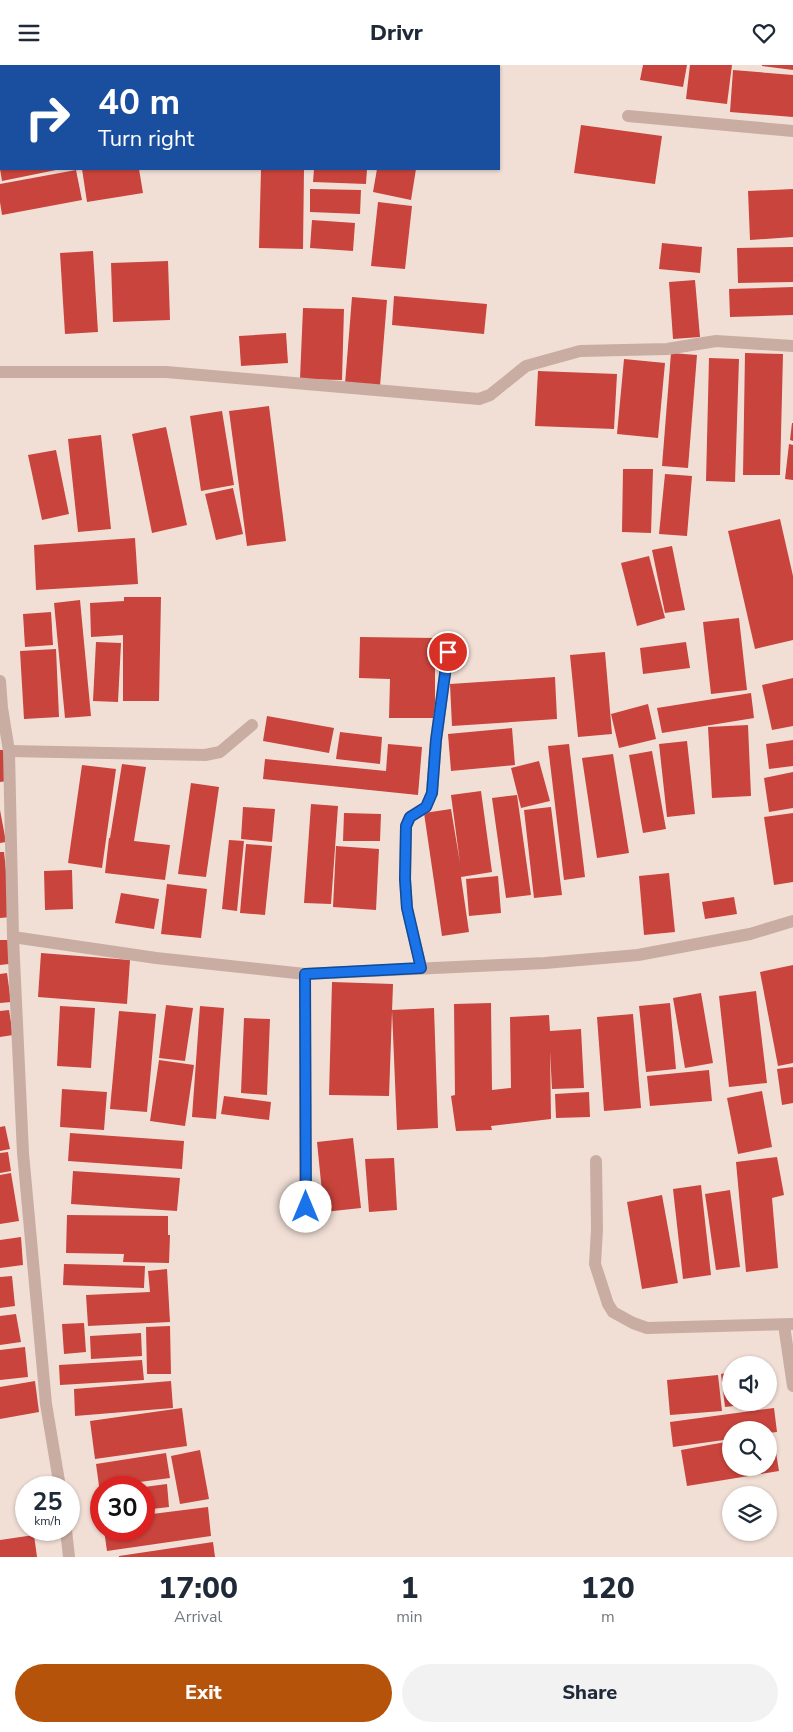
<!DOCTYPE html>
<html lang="en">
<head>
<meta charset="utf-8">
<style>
  :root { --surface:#fff; --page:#f2f2f3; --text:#1f2937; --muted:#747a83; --accent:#b45309 }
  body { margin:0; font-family:"Nunito Sans",sans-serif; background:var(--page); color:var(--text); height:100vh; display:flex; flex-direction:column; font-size:19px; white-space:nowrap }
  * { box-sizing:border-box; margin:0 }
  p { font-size:16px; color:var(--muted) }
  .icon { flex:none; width:28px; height:28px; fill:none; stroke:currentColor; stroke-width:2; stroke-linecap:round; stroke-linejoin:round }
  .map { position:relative; height:1492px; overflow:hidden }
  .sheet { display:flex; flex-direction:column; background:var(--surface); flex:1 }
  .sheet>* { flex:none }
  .guide { position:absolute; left:0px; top:0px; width:500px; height:105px; box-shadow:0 1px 4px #0004; background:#1a4fa0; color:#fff; overflow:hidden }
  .tools { position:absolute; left:722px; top:1291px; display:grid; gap:10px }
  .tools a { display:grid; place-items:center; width:55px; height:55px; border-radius:50%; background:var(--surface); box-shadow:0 1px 4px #0004; font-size:25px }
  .speed { position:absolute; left:15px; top:1411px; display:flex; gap:10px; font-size:25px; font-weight:700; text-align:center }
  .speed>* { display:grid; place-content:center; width:65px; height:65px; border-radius:50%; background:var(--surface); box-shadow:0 1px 4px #0004; line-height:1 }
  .speed small { font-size:12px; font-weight:400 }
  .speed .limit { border:8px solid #d22; background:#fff; color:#111 }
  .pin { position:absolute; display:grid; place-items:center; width:42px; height:42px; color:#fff; margin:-21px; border:2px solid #fff; border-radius:50%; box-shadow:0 1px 5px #0007 }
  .me { position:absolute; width:55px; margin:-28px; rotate:0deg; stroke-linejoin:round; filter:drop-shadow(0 0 4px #0008) }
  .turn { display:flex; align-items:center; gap:18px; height:105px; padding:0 15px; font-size:22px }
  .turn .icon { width:65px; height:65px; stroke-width:2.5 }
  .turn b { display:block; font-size:35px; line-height:42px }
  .eta { display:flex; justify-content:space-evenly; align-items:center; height:85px; text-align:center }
  .eta b { font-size:30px; font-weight:800; line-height:35px }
  .button { display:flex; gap:10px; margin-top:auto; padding:10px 15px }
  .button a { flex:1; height:58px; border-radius:30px; background:var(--accent); color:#fff; font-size:20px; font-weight:800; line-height:58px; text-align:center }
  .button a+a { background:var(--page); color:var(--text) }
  header { display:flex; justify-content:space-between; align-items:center; height:65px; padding:0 15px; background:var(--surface); font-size:22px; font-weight:800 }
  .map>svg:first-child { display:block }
  .building { fill:#c9443c }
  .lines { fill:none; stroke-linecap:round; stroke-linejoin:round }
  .street { stroke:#c9ada2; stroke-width:12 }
  .route-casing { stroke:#114b97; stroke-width:12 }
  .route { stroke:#1a73e8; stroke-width:9 }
</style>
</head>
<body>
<header><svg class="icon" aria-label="menu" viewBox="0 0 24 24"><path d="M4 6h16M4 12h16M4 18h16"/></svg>Drivr<svg class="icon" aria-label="heart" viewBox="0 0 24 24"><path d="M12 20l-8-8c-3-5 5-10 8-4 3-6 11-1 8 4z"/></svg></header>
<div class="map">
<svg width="793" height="1492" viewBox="0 0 793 1492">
  <rect width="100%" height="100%" fill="#f1dfd6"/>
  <g class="building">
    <polygon points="643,0 687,0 683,22 640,15"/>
    <polygon points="690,0 732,0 727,39 686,34"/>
    <polygon points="762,0 793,0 793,5 762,1"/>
    <polygon points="733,5 793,10 793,52 730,47"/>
    <polygon points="581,60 662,71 655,119 574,108"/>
    <polygon points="0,104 56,104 56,105 2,116"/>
    <polygon points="82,104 139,104 143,128 87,137"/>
    <polygon points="261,104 304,104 303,184 259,183"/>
    <polygon points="314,104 367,104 366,119 313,117"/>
    <polygon points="377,104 416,104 411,135 373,127"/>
    <polygon points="76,105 82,135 2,150 0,137 0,119"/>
    <polygon points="310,124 361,125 360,149 310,147"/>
    <polygon points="793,124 793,172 750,175 748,126"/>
    <polygon points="378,137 412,141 405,204 371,201"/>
    <polygon points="312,155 355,158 353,186 310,183"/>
    <polygon points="662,178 702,182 700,208 659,204"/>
    <polygon points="793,182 793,217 738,218 737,183"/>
    <polygon points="93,186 98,267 65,269 60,188"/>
    <polygon points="168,196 170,255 113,257 111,198"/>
    <polygon points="695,215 700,272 673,274 669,217"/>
    <polygon points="793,222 793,250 730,252 729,224"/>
    <polygon points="394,231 487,239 484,269 392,260"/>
    <polygon points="352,232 387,235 380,321 345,319"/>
    <polygon points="303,243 344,244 342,315 300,314"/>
    <polygon points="286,268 288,298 241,301 239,271"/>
    <polygon points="671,288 697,290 688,403 662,401"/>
    <polygon points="745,288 783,289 780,410 743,410"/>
    <polygon points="709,293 739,294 735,417 706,416"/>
    <polygon points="624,294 665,298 658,373 617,369"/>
    <polygon points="538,306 617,309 614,364 535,361"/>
    <polygon points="269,341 286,476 247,481 229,346"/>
    <polygon points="222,346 234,420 201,426 190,351"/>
    <polygon points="792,358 793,358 793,376 790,375"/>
    <polygon points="166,362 187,460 152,468 132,369"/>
    <polygon points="101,370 111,464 78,467 68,374"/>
    <polygon points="789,379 793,380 793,415 785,414"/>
    <polygon points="56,385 69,449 42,455 28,390"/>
    <polygon points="623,404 653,404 651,468 622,467"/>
    <polygon points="665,409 692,411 687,471 659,469"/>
    <polygon points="233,423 243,469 216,475 205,429"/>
    <polygon points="780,454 793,511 793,575 755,584 728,466"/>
    <polygon points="135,473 138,519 36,525 34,480"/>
    <polygon points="672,481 685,545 665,548 652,485"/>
    <polygon points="649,491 665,553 637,561 621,498"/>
    <polygon points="124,532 161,532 159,636 123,636 123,570 91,572 90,538 124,536"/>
    <polygon points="80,535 91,651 65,653 54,538"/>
    <polygon points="51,547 53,580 25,582 23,549"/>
    <polygon points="739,553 747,625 711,629 703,557"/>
    <polygon points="360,572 435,573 435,653 389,653 390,614 359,613"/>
    <polygon points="96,577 121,578 118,637 93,636"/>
    <polygon points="686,577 690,603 643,609 640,583"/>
    <polygon points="56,584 59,652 24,654 20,586"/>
    <polygon points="605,587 612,669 578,672 570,590"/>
    <polygon points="555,612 557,654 452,661 450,619"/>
    <polygon points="793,613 793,661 772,665 762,620"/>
    <polygon points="751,628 754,653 662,668 657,643"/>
    <polygon points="648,639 656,674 619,683 611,649"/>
    <polygon points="267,651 334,663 329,688 263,676"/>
    <polygon points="748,660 751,731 712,733 708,662"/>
    <polygon points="512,663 515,700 451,706 448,669"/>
    <polygon points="340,667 382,672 380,699 336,694"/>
    <polygon points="793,675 793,701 769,704 766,679"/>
    <polygon points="687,676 695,749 667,752 659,679"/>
    <polygon points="388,679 422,682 418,730 263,714 265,694 386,706"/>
    <polygon points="569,679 585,812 564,815 548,681"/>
    <polygon points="0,685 5,685 7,716 0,717"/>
    <polygon points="652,686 666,764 643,768 629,690"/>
    <polygon points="613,689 629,788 597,793 582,693"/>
    <polygon points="539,696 550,736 521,743 511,703"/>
    <polygon points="122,699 146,702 134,776 170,780 165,815 105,808 109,773 110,773"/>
    <polygon points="82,700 116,704 102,803 68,798"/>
    <polygon points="793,707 793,743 769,747 764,713"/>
    <polygon points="191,718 219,722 206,812 178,809"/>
    <polygon points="481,726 492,807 461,812 469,867 442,871 424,748 451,744 460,798 451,730"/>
    <polygon points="517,730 531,830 506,833 492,733"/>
    <polygon points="311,739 338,741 331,839 304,838"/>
    <polygon points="243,742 275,744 272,777 241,774"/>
    <polygon points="551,742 562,830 534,833 524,745"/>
    <polygon points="0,745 6,777 0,778"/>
    <polygon points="344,748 381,749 380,776 343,776"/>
    <polygon points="793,748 793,817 774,820 764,752"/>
    <polygon points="229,775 244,776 237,846 222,844"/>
    <polygon points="246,779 272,781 265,850 240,848"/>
    <polygon points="336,781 379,784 376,845 333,842"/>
    <polygon points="0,787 4,787 11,852 0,853"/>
    <polygon points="72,805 73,844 45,845 44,806"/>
    <polygon points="669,808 675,867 644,870 639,811"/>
    <polygon points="498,811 501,848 469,851 466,814"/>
    <polygon points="167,819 207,824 201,873 161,869"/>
    <polygon points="121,828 159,834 154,864 115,858"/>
    <polygon points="734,832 737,849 705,854 702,837"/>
    <polygon points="0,875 9,875 9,899 0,900"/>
    <polygon points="41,888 130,895 127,939 38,932"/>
    <polygon points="793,900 793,998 778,1001 760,907"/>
    <polygon points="7,908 11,937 0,938 0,909"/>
    <polygon points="332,917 393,919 389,1031 329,1030"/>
    <polygon points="756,926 767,1018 729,1022 719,931"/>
    <polygon points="701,928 713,998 685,1003 673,933"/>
    <polygon points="491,938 492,1025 511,1023 510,952 549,950 550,966 581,964 584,1023 552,1024 550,986 551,1054 491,1061 492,1065 456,1066 451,1031 455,1030 454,939"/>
    <polygon points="670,938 676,1004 646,1007 639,941"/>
    <polygon points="166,940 193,943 185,996 159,993"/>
    <polygon points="60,941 95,943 91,1003 57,1001"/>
    <polygon points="200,941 224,943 216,1054 192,1052"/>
    <polygon points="434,943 438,1063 397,1065 392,945"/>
    <polygon points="9,945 13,970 0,972 0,946"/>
    <polygon points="119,946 156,949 147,1047 110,1044"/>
    <polygon points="633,949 641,1043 604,1046 597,952"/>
    <polygon points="244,953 270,954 267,1030 241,1028"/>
    <polygon points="159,995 194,1000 185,1061 150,1056"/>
    <polygon points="793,1002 793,1038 782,1040 777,1004"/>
    <polygon points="709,1005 712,1036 650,1041 647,1011"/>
    <polygon points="62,1024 107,1027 104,1065 60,1062"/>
    <polygon points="762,1026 772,1082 738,1089 727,1033"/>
    <polygon points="589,1027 590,1052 556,1053 555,1029"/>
    <polygon points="224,1031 271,1037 269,1055 221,1049"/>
    <polygon points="5,1061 10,1084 0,1086 0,1062"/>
    <polygon points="70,1068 184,1076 182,1104 68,1096"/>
    <polygon points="353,1073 361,1143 324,1147 317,1077"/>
    <polygon points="8,1087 11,1106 0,1108 0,1088"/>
    <polygon points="777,1092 784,1130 772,1133 778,1203 746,1207 736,1097"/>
    <polygon points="394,1093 397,1145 369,1147 365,1094"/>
    <polygon points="73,1106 180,1113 177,1146 71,1139"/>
    <polygon points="11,1108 19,1156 0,1159 0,1110"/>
    <polygon points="701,1120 711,1210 683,1214 673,1124"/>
    <polygon points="730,1125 740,1202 716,1205 705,1129"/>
    <polygon points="662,1130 678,1218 642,1224 627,1137"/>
    <polygon points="67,1150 168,1151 168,1170 170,1170 169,1198 123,1197 124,1189 66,1188"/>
    <polygon points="21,1172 23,1200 0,1203 0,1175"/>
    <polygon points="64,1199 145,1201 144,1223 63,1220"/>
    <polygon points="167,1204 170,1257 88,1261 86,1230 150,1227 148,1206"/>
    <polygon points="12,1211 15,1241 0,1243 0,1212"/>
    <polygon points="16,1249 21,1277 0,1280 0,1251"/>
    <polygon points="84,1258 86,1287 64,1289 62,1259"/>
    <polygon points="170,1261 171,1309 147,1309 146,1262"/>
    <polygon points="141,1268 142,1291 91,1294 90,1271"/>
    <polygon points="25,1282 28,1312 0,1315 0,1285"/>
    <polygon points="142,1295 144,1315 60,1320 59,1300"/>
    <polygon points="731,1307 731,1338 752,1339 725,1342 721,1309"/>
    <polygon points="718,1310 722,1346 670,1350 667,1315"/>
    <polygon points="35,1316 39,1347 0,1354 0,1322"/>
    <polygon points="171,1316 173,1343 75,1351 74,1324"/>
    <polygon points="182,1343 187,1381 95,1394 90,1356"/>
    <polygon points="774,1343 777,1367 769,1368 769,1365 731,1365 731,1374 673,1382 670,1357"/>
    <polygon points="773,1369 779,1406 687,1421 681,1385 731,1376 731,1402 769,1402 769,1370"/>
    <polygon points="200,1385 209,1434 180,1439 171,1391"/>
    <polygon points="166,1388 170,1413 101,1422 100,1428 96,1399"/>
    <polygon points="167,1419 169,1442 144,1445 144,1422"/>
    <polygon points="208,1442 211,1471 107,1486 104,1465 144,1465 144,1450"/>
    <polygon points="34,1470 37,1492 0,1492 0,1475"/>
    <polygon points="213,1477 215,1492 119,1492 119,1491"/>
  </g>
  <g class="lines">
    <g class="street">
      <polyline points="628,51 793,66"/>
      <polyline points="0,307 166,307 479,334 490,330 526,301 580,286 667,284 716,276 793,281"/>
      <polyline points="0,616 2,643 9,686 13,872 23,1088 46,1339 60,1422"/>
      <polyline points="9,686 205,690 220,687 252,660"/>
      <polyline points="13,872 156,893 305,909 545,898 638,890 750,869 793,856"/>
      <polyline points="421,903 407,843 405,814 406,761 410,752 426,742 432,728 436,675 448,587"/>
      <polyline points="305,909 305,1142"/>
      <polyline points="596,1096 597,1164 595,1199 608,1239 613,1247 633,1258 647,1263 793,1259"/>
      <polyline points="784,1260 793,1321"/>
      <polyline points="66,1465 69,1492"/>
    </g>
  </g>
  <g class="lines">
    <g class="route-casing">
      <polyline id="route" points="306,1142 305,909 421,903 407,843 405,814 406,761 410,752 426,742 432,728 436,675 448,587"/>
    </g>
    <use href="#route" class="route"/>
  </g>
</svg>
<div class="tools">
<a><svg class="icon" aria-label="sound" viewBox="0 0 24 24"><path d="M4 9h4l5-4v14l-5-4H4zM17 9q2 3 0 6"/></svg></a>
<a><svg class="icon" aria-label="search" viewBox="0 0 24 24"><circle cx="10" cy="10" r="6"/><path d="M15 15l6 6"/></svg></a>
<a><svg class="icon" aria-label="layers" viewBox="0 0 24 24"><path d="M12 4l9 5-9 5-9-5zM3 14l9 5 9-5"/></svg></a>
</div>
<div class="speed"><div>25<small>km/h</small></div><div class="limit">30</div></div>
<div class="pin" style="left:448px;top:587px;background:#d93025"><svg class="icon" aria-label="arrive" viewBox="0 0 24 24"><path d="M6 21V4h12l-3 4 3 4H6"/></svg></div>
<svg class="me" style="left:306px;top:1142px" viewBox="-20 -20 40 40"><circle r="19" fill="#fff"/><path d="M0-13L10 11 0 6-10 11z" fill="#1a73e8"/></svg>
<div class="guide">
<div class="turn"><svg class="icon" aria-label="right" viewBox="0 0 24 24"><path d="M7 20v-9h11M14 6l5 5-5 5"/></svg><div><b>40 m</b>Turn right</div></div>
</div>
</div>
<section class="sheet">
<div class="eta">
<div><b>17:00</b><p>Arrival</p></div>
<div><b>1</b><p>min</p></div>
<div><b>120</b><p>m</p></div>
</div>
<div class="button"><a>Exit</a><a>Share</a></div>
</section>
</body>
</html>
